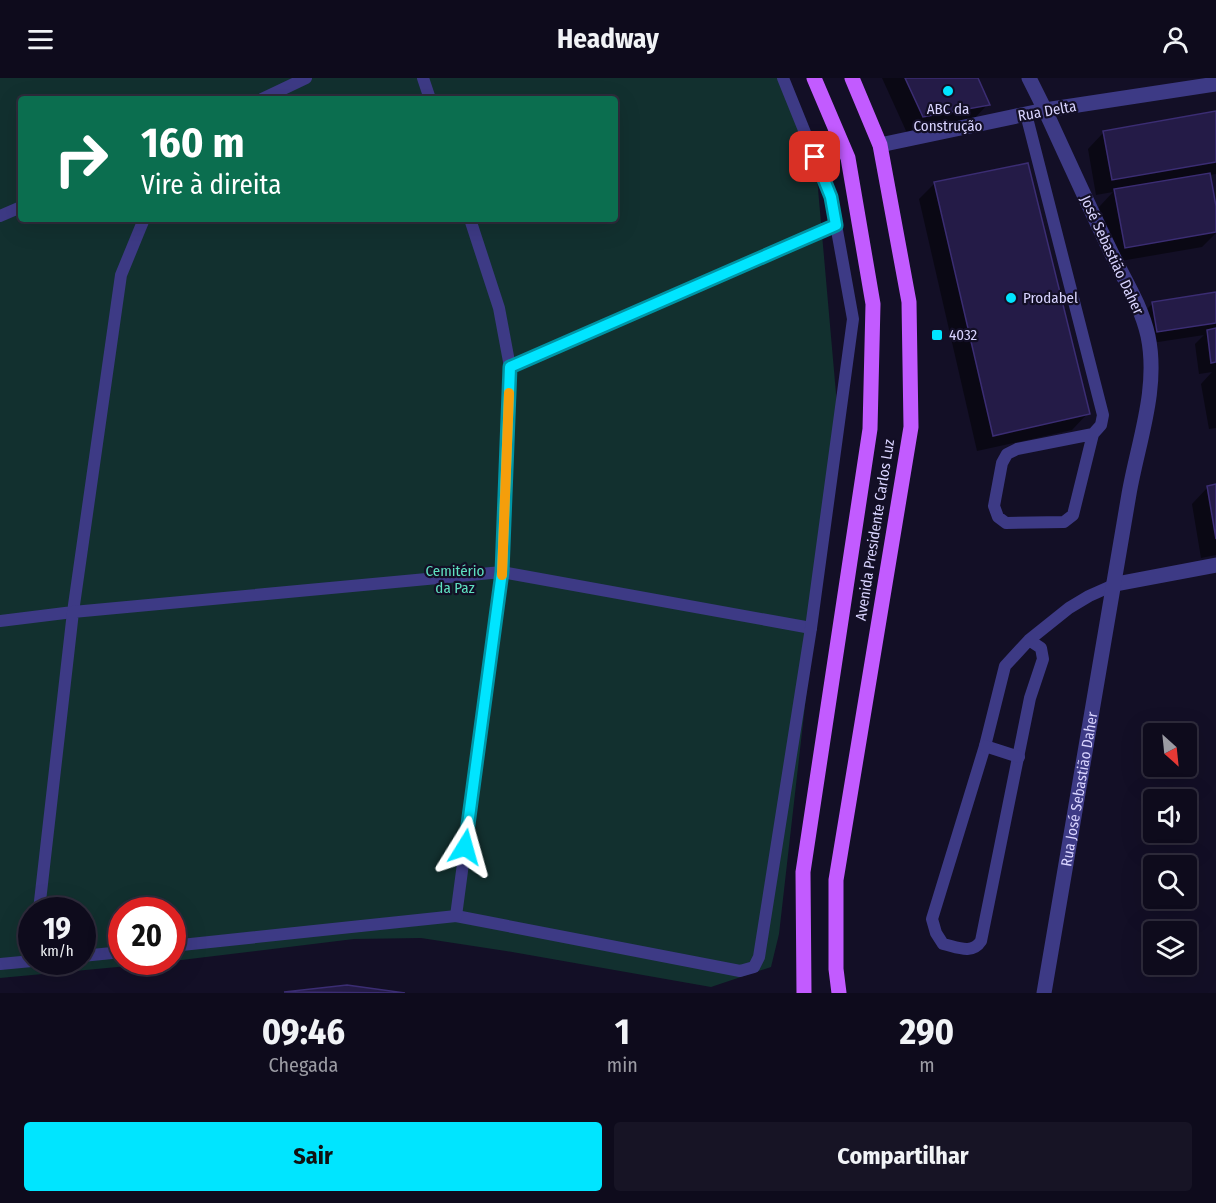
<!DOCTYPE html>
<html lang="pt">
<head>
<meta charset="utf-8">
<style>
  :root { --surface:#0e0b1c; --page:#171425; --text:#f1f3f6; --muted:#9b9ba3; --line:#2e2b3b; --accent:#00e5ff }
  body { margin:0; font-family:"Fira Sans Condensed",sans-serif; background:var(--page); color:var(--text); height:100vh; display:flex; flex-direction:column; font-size:22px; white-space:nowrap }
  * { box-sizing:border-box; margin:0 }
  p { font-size:20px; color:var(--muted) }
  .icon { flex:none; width:33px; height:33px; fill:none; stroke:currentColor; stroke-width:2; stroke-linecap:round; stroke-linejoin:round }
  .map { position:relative; height:915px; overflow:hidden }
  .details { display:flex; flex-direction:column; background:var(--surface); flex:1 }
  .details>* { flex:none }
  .top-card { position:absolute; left:18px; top:18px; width:600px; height:126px; border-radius:6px; box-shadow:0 6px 24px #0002,0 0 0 2px var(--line); background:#0b6e4f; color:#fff; overflow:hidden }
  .needle { width:39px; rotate:153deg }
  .tools { position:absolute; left:1143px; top:645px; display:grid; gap:12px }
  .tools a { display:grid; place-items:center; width:54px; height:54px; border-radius:6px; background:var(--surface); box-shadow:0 6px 24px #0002,0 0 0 2px var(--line); font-size:30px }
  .speed { position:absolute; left:18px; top:819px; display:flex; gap:12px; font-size:30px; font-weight:700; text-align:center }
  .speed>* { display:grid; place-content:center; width:78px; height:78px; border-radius:50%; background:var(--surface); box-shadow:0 6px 24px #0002,0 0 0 2px var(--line); line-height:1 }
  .speed small { font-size:15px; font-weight:400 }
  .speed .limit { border:9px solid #d22; background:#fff; color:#111 }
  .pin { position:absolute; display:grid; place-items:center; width:51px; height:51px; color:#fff; margin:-26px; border-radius:12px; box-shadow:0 3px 9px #0006 }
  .me { position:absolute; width:66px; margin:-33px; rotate:8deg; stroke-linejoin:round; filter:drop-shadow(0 0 4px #0008) }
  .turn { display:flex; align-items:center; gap:21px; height:126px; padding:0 24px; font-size:27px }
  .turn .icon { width:78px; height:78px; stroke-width:2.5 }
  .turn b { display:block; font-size:42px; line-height:51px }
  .eta { display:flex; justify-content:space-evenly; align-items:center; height:102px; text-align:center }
  .eta b { font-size:36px; font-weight:700; line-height:42px }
  .cta { display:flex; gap:12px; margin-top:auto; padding:12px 24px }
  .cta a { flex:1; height:69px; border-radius:6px; background:var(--accent); color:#111; font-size:24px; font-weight:700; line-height:69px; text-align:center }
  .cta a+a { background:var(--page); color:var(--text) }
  header { display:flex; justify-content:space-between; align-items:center; height:78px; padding:0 24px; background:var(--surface); font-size:27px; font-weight:700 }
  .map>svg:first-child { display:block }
  .green { fill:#12302f; fill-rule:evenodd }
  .shadow { fill:#0007 }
  .building { fill:#241b47; stroke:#3b2d73; stroke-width:1.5 }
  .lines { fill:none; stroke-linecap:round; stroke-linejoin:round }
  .service { stroke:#3d3a85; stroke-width:12 }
  .minor { stroke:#3d3a85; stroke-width:15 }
  .tertiary { stroke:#3d3a85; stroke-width:15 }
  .primary { stroke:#c25bff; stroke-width:15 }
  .route-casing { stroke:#0095a6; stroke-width:15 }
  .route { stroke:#00e5ff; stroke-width:10 }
  .slow { stroke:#f59e0b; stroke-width:10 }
  .poi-dot { fill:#00e5ff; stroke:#130f26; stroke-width:2 }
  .labels { text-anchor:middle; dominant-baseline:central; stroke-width:4.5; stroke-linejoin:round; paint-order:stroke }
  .poi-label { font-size:15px; fill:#d9d4ff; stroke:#130f26; text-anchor:start }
  .street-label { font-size:15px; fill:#d9d4ff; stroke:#130f26 }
  .park-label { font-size:15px; fill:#5fe0c0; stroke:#130f26 }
</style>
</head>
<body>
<header><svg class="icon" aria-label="menu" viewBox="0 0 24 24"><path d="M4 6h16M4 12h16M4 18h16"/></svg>Headway<svg class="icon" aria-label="person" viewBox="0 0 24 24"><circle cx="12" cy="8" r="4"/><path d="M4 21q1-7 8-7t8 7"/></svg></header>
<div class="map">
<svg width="1216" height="915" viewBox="0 0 1216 915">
  <rect width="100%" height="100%" fill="#130f26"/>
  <path class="green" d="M0,0h780l36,88 22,250 -59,518 -8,33 -60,20 -205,-36 -85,-13 -67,1 -181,22 -1,-51h-50v52h49l-171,16zM21,21h594v120h-594zM32,832h50v52h-50z"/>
  <g class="shadow">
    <polygon points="882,0 976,0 988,26 972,43 907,55"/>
    <polygon points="1216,35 1216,96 1209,97 1216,137 1216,155 1202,169 1109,185 1099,129 1113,114 1096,117 1088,71 1104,54"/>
    <polygon points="935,105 1088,335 1072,352 977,373 919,121"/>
    <polygon points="1216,215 1216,350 1209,351 1201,306 1212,294 1199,296 1195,266 1204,257 1145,266 1141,237 1153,225"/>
    <polygon points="1216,408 1216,477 1201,480 1192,426 1208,409"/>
    <polygon points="347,909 393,915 289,915"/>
  </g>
  <g class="building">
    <polygon points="905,0 978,0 990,27 923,39"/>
    <polygon points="1216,33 1216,84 1112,102 1103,53"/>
    <polygon points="1028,85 1090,336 993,358 934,104"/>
    <polygon points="1210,95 1216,128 1216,154 1125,170 1114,111"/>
    <polygon points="1216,214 1216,245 1157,254 1152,224"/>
    <polygon points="1216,250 1216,284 1211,285 1207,252"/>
    <polygon points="1216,406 1216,461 1207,408"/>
    <polygon points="347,907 405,915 284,914"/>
  </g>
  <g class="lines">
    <g class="service">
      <polyline points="423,0 430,21"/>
      <polyline points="262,21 306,0"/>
      <polyline points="1026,36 1103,337 1101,347 1093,356 1073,437 1064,444 1006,445 998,439 994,428 1002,385 1007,376 1017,371 1093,356"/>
      <polyline points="0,138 21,129"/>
      <polyline points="510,289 835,147"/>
      <polyline points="0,543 73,534 121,197 144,141"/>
      <path d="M1029,562l12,8 2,11 -13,39 -49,243c-9,14 -24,6 -38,3l-7,-11 -4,-14 53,-173 20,-80 24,-26 40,-32 20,-12 27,-12"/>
      <polyline points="985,668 1019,679"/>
      <polyline points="39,832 73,534 502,494 811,550"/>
      <polyline points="456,838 740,893 754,889 759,879 811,550 853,241 831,119 783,0"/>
      <polyline points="172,868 456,838 502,494 510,289 499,230 470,141"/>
      <polyline points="82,878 122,874"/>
      <polyline points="0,886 32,883"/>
    </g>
    <g class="minor">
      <polyline points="1116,506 1216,487"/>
      <path id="s1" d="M1044,915c29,-166 58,-332 85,-499 9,-52 30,-105 19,-158 -7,-32 -26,-60 -39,-88 -22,-46 -43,-92 -64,-138l171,-26"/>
    </g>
    <polyline class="tertiary" points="880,67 1045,32 1029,0"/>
    <g class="primary">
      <polyline points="804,915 803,794 870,351 873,226 848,80 814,0"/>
      <polyline points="839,915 836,891 836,802 911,349 909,224 880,67 852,0"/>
    </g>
  </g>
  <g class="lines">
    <g class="route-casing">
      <polyline id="route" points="465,769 502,494 510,289 836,147 831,119 815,79"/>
    </g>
    <use href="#route" class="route"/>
    <polyline class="slow" points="502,497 509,315"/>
  </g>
  <g class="poi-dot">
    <circle cx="948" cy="13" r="6"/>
    <circle cx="1011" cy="220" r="6"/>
    <rect x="931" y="251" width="12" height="12" rx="3"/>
  </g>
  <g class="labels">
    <g class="poi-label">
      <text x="948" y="31" text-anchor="middle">ABC da<tspan x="948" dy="17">Construção</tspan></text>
      <text x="1023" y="220">Prodabel</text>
      <text x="949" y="257">4032</text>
    </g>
    <g class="street-label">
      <text transform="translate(1047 33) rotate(-10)">Rua Delta</text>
      <text transform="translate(1112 177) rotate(65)">José Sebastião Daher</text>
      <text transform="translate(875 452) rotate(-81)">Avenida Presidente Carlos Luz</text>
      <text stroke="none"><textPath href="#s1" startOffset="207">Rua José Sebastião Daher</textPath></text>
    </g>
    <g class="park-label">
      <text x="455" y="493">Cemitério<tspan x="455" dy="17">da Paz</tspan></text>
    </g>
  </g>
</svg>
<div class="tools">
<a><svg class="needle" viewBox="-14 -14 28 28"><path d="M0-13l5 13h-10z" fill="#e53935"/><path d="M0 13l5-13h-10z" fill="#9b9ba3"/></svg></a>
<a><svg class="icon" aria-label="sound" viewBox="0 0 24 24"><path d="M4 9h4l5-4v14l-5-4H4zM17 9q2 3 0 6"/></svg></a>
<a><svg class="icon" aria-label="search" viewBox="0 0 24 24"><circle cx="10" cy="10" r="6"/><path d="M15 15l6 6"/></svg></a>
<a><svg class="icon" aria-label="layers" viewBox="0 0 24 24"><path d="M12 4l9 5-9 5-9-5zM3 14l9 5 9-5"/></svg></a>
</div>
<div class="speed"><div>19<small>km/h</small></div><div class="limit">20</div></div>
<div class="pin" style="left:815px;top:79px;background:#d93025"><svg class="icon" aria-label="arrive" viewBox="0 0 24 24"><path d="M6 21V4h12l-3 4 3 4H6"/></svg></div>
<svg class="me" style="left:465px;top:769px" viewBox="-20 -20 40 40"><path d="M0-17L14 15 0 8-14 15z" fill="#00e5ff" stroke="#fff" stroke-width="4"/></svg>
<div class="top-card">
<div class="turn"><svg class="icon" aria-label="right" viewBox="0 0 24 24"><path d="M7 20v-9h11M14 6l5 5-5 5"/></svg><div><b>160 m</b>Vire à direita</div></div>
</div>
</div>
<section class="details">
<div class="eta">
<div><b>09:46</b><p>Chegada</p></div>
<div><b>1</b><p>min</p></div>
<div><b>290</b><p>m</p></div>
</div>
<div class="cta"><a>Sair</a><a>Compartilhar</a></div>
</section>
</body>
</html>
